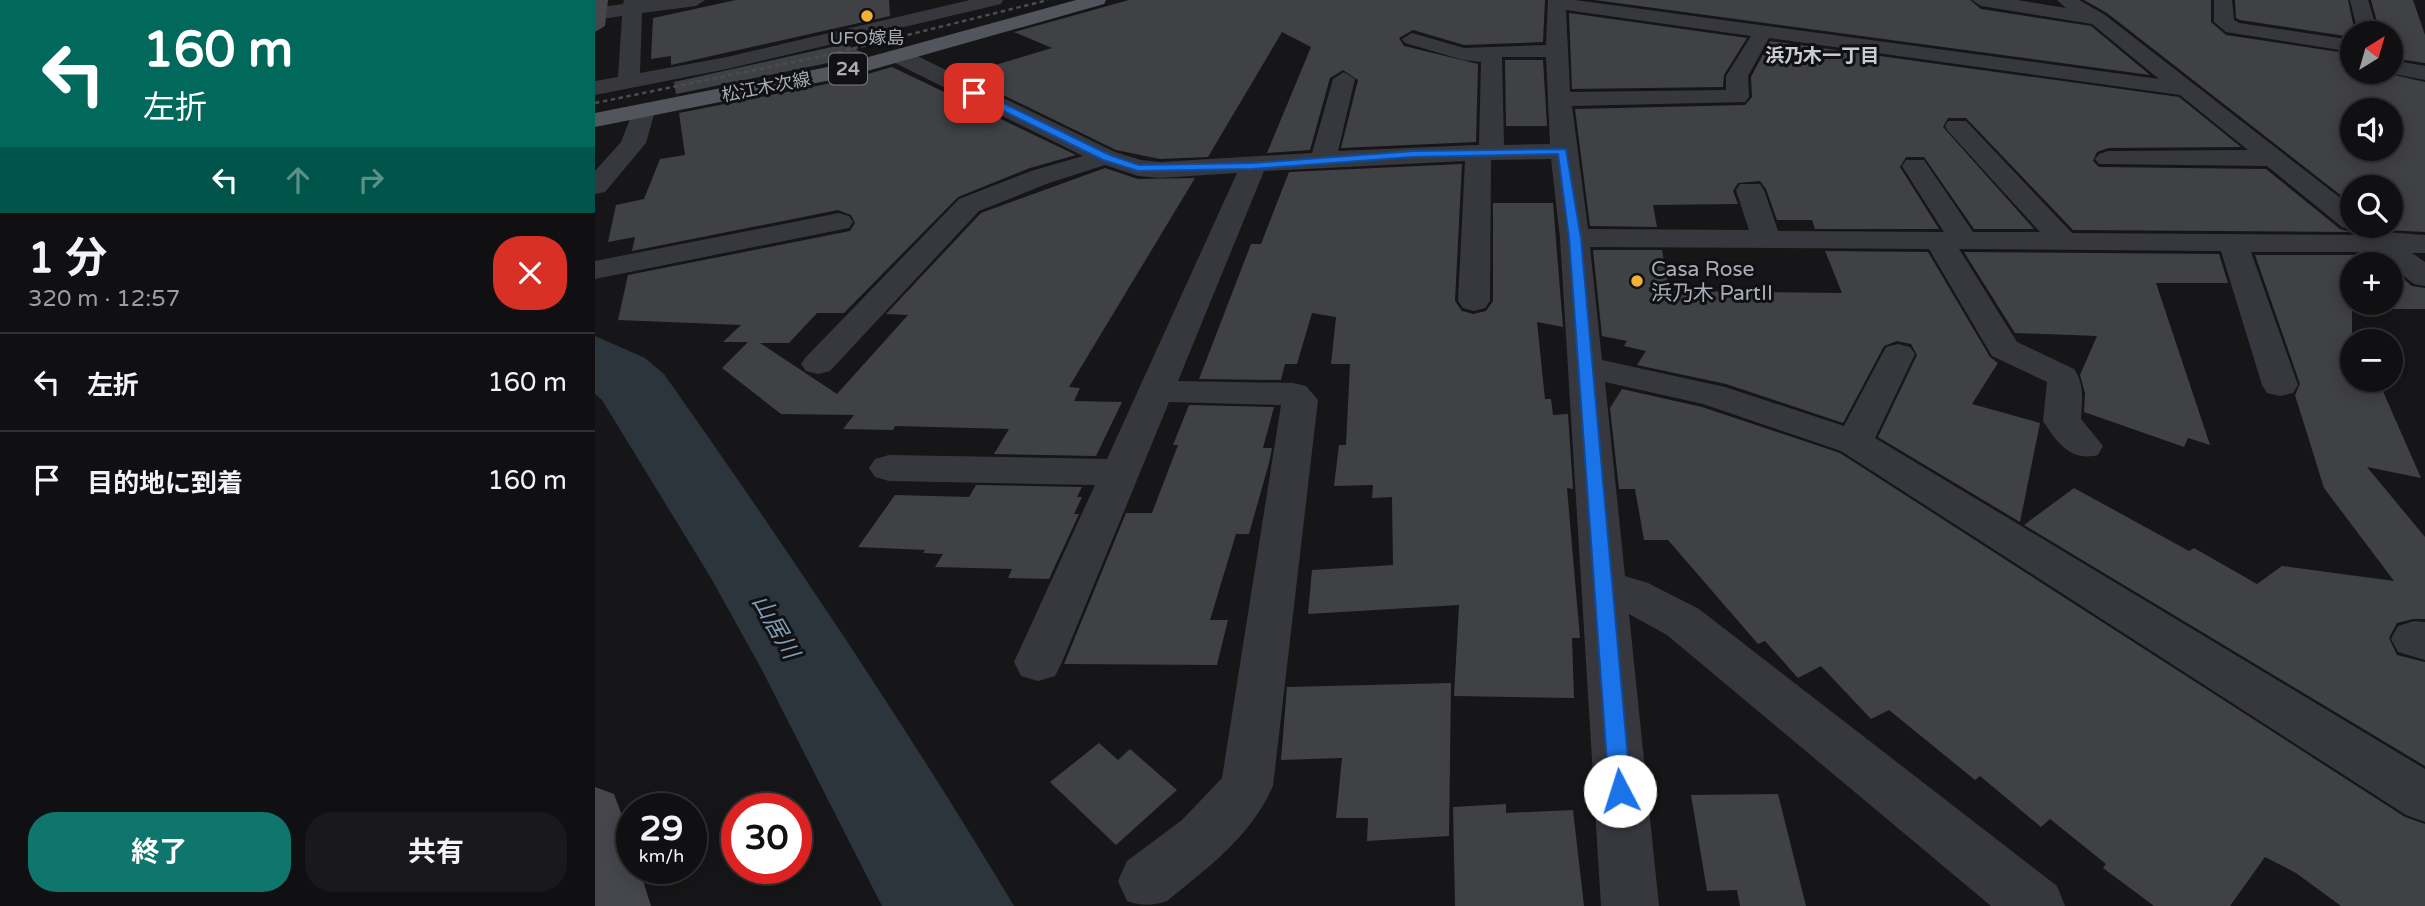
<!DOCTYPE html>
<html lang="ja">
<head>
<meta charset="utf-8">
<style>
  :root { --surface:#101012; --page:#19191b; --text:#f1f3f6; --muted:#9c9d9f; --line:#303032; --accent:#0f766e }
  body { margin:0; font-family:"Varela Round","Noto Sans JP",sans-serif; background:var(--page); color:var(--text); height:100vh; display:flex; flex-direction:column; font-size:26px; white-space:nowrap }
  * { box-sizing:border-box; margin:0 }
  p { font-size:23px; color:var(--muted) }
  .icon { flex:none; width:38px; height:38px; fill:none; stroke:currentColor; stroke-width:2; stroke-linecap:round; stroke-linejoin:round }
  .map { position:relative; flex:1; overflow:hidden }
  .side { display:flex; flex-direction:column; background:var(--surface); width:595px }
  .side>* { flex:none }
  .guide { background:#00695c; color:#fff; overflow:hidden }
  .needle { width:46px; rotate:37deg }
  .buttons { position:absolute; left:1745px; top:21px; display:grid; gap:14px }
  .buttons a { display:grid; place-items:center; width:63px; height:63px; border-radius:50%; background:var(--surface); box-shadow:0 4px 18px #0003,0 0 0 2px var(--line); font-size:35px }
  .speed { position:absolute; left:21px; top:793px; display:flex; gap:14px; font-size:35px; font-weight:700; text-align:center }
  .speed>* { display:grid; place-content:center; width:91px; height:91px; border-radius:50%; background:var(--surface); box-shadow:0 4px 18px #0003,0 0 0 2px var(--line); line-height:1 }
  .speed small { font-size:18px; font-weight:400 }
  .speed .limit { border:10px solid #d22; background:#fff; color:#111 }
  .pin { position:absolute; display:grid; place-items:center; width:60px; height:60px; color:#fff; margin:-30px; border-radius:14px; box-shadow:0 4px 10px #0006 }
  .me { position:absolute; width:77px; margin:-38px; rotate:355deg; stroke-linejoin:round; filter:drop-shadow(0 0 5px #0008) }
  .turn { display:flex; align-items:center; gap:24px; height:147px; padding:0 28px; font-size:32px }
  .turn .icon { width:91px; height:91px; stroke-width:2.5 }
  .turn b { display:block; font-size:49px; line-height:60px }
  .lanes { display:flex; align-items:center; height:66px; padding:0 28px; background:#0003; justify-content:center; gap:35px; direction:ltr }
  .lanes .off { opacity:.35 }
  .round { display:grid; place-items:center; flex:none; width:74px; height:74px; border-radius:28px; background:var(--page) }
  .summary { display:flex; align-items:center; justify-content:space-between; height:119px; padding:0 28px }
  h1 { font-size:42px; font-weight:700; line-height:52px }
  .button { display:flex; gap:14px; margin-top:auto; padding:14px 28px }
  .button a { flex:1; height:80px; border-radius:28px; background:var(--accent); color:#fff; font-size:28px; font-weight:700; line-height:80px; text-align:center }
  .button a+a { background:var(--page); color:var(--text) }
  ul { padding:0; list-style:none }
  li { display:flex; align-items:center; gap:21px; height:98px; padding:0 28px; border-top:2px solid var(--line) }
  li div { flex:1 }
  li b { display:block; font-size:26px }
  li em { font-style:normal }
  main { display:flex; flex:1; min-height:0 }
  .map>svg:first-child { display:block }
  .water { fill:#2c353c }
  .building { fill:#404145; fill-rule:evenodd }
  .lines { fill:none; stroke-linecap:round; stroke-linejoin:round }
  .street { fill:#37383d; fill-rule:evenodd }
  .secondary { fill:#45474d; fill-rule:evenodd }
  .primary { fill:#53555c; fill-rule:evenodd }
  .rail { stroke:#4a4c52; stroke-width:2.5; stroke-dasharray:4.5 3.5; stroke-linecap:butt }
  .route { fill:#1a73e8; stroke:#114b97; stroke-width:2 }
  .poi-dot { fill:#f2b134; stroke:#111113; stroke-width:2.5 }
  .labels { text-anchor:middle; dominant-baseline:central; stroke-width:6; stroke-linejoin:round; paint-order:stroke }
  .far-poi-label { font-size:18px; fill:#a8adb8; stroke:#111113 }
  .far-street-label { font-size:18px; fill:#a8adb8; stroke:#111113 }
  .far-neighbourhood-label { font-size:19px; font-weight:bold; fill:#c9ccd4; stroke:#111113 }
  .shield { fill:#111113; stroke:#7b7e86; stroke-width:2 }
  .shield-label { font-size:19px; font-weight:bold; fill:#a8adb8 }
  .poi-label { font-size:21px; fill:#a8adb8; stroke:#111113; text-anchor:start }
  .water-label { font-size:23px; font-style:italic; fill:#7f9bb3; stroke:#111113 }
</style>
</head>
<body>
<main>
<section class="side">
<div class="guide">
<div class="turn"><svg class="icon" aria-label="left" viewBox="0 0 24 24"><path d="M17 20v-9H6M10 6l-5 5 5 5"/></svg><div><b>160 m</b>左折</div></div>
<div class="lanes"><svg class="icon" aria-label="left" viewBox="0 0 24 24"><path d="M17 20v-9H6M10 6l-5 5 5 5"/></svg><svg class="icon off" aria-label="ahead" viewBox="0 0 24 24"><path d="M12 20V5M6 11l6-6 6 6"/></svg><svg class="icon off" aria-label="right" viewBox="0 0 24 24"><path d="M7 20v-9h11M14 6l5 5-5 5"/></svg></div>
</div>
<div class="summary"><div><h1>1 分</h1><p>320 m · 12:57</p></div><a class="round" style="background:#d93025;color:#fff"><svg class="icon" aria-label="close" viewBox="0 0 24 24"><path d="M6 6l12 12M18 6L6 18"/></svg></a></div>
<ul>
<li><svg class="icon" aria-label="left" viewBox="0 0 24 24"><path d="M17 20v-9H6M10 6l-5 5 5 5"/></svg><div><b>左折</b></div><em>160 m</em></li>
<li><svg class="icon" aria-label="arrive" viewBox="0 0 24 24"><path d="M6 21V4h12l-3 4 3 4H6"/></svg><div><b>目的地に到着</b></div><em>160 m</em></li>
</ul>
<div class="button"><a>終了</a><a>共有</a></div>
</section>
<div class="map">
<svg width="1830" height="906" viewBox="0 0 1830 906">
  <rect width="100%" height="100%" fill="#161618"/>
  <path class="water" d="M0,336l50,22 19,16c122,173 241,350 350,532h-132l-120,-236 -51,-92 -109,-178 -7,-6z"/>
  <g class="building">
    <polygon points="141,0 294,0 295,16 76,65 76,56 56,59 58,18"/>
    <polygon points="534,0 950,0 948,42 869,45 818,30 804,38 809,46 883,64 881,142 746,148 763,80 748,70 735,78 715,150 672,153 716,47 687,32 613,157 565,159 521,150 367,75 457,48 419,32"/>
    <polygon points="1000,0 1375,0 1386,9 1496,26 1555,75"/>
    <path d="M1489,0h127v22l15,13 126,19v18h29l44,10v150l-39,-2 -33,2 13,-6h25v-39h-39v17l-245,-191zM1757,110h39v39h-39z"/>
    <polygon points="1640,0 1753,0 1760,33 1757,33 1757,37 1645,20 1641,18"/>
    <polygon points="1776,0 1818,0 1830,35 1830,63 1796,58 1796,33 1785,33"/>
    <polygon points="974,13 1152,38 1129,75 1128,87 977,89"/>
    <polygon points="1175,41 1584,97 1646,147 1513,148 1502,152 1498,161 1504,167 1671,169 1745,229 1755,232 1478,230 1371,118 1353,118 1348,127 1439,229 1379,229 1329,157 1311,157 1305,167 1344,229 1220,229 1217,220 1182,220 1171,189 1165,181 1143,183 1138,191 1143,204 1058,205 1062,227 995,226 980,109 1150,105 1157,97 1156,77"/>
    <polygon points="250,44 272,55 81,94 79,82"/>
    <polygon points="910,60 948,60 952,126 911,126"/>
    <polygon points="297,67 481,155 435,168 363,197 249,313 222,313 194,343 165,343 242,394 313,315 291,314 386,213 510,168 543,179 600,178 474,387 485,388 479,401 527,402 501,456 399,454 414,429 300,426 298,430 248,429 259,415 186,414 127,368 153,342 128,342 146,325 23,320 33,275 255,231 260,223 256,215 243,210 37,251 40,237 13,242 21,205 49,199 65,159 90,155 84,113 252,80"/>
    <polygon points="867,164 860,301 867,311 878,314 891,311 898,301 898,203 958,203 968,327 942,322 950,399 956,399 958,415 973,414 978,489 972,488 985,638 977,638 979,698 859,696 864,605 713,614 717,570 798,565 797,497 777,498 778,485 739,486 744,445 751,445 755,364 736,364 741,317 717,313 702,364 690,364 686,380 604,379 656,244 666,244 694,172"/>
    <polygon points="998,250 1067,250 1074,291 1247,293 1230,251 1333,252 1395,357 1403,363 1377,404 1445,423 1425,522 1283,437 1322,355 1316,344 1302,341 1289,346 1248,423 1131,384 1042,365 1051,351 1029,346 1032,341 1007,336"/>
    <polygon points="1369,252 1624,254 1633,283 1561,283 1615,445 1593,438 1589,447 1489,412 1490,393 1485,375 1502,336 1420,333"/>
    <polygon points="1660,255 1778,255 1790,264 1757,264 1757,303 1796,303 1796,269 1817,286 1830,288 1830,309 1757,309 1757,380 1783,380 1826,478 1772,467 1830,537 1830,619 1818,619 1802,623 1794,638 1802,655 1830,662 1830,766 1429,525 1479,488 1594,551 1599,548 1662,584 1687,566 1799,581 1729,488 1700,395 1705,384"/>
    <polygon points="1027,389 1107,407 1245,453 1810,817 1830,824 1830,906 1746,906 1701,873 1670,857 1635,906 1559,906 1508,868 1511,864 1455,819 1446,827 1385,776 1380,780 1294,710 1276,719 1226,666 1203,678 1170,641 1163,644 1073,540 1049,540 1040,489 1024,489 1015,408"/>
    <polygon points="594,405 679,407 668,448 677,448 674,463 654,534 641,534 615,620 633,620 622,665 469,664 531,513 557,513 583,445 578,445"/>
    <polygon points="381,485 487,487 482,497 487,497 479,514 484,514 454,579 413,578 417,569 340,567 348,554 328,553 330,550 263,547 300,495 374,497"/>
    <polygon points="856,683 854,836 772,841 773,818 741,818 747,758 686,760 692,687"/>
    <polygon points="504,743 523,760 535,749 582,790 521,845 455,782"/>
    <polygon points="1183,794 1211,906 1145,906 1142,890 1112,891 1096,795"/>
    <polygon points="911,804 911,813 978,810 989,906 860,906 858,807"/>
  </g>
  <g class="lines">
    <g class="street">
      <polygon points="29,0 110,0 101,6 47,13 45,73 132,57 375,0 408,0 406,4 132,69 0,95 0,81 23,77 27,16 0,20 0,8 28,4"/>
      <path d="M953,0h27l584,79 -67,-55 -111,-18 -9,-6h45l49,8 -9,-8h22l26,15 247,192v19h11l-11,4 -10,-3 -75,-61 -168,-2 -4,-5 4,-5 9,-3 140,-1 -68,-55 -411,-57 -21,38 1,21 -4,5 -173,4 16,123 161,1 -13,-40 4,-6h20l4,6 14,41 166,1 -42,-66 4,-6h18l49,72h67l-92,-101 -3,-5 3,-5h18l106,112 293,2c14,-6 43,0 60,0v18h-13l13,9v24l-11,-2 -40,-32h-123l47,133 -5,8 -13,3 -13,-3 -5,-8 -41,-134 -262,-2 58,93 57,27c11,16 8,31 7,50l22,27 -5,9c-28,7 -41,-13 -55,-34l4,-39 -55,-26 -63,-107 -339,-2 12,113 123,27 119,39 42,-79 12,-3 12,3 5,7 -40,84 550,331v53l-19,-7 -565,-364 -138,-47 -98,-22 20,194 23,7 51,26 358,277 8,20h-74l-324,-271 -38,-21 30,292h-58l-41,-668 -9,-79 -60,1 -1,141 -5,7 -11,3 -11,-3 -5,-7 7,-140 -201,10 -86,210 115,2 13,3 12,14 -45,386c-22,50 -64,81 -106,115 -15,5 -25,5 -40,0l-9,-20 9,-20 55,-41 40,-42 59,-373 -112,-3 -107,260 -7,14 -17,5 -17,-5 -7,-14 81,-177 -206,-4 -14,-4 -6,-9 6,-9 14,-4 218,4 130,-286 -77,5 -22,-2 -33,-11 -56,18 -70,28 -149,160 -12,3 -12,-3 -5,-7 5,-7 153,-158 72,-28 52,-15 -192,-95 -3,-5 11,-6 8,1 208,101 26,8 19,2 152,-9 21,-74 11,-7 11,7 -17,72 137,-6h4l2,-83 -18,-2 -58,-17 -3,-4 10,-6 52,15 82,-3zM971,10l185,26 -25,40v14l-156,2zM907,57h44l4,87 -46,1z"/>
      <polygon points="1619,0 1637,0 1639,20 1644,23 1757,40 1757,52 1631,32 1619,22"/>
      <polygon points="1755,0 1773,0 1783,33 1763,33"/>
      <polygon points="1796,60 1830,66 1830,80 1789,72 1796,72"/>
      <polygon points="48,104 56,106 60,111 51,143 10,192 0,194 0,171 26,142 40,106"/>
      <polygon points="244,213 254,216 258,222 254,228 0,279 0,261"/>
      <polygon points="1819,621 1830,622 1830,660 1803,652 1796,639 1803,626"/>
    </g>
    <g class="secondary">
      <polygon points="0,0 13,0 10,26 0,32"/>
      <polygon points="0,787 19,794 37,843 37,868 44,868 56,906 0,906"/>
    </g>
    <polygon class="primary" points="481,0 511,0 509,4 251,77 0,127 0,113 248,64"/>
    <polyline class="rail" points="0,103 228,56 453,0"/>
  </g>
  <polygon class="route" points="376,91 383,91 515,155 544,165 658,163 818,151 971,149 986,238 1036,791 1033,798 1025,801 1017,798 1014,791 974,238 963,154 818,157 658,169 543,171 508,160 376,95"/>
  <g class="poi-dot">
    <circle cx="272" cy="16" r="7"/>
    <circle cx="1042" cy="281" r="7"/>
  </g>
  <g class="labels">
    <g class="far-poi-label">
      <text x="272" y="38">UFO嫁島</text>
    </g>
    <g class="far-street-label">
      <text transform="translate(171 87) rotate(-11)">松江木次線</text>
    </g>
    <g class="far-neighbourhood-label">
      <text x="1227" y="56">浜乃木一丁目</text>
    </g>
    <rect class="shield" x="234" y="53.5" width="38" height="31" rx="5"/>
    <g class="shield-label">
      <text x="253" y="69">24</text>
    </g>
    <g class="poi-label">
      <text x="1056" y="269">Casa Rose<tspan x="1056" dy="24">浜乃木 PartII</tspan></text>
    </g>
    <g class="water-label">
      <text transform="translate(180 627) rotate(60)">山居川</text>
    </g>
  </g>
</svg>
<div class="buttons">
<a><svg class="needle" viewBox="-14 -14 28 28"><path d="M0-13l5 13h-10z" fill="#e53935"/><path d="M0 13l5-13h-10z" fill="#9c9d9f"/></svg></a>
<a><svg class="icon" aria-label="sound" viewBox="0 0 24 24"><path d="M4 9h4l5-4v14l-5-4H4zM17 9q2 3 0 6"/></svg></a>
<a><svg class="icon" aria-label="search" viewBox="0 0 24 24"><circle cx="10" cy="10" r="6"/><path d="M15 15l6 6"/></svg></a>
<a>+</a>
<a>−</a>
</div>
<div class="speed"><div>29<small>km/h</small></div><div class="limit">30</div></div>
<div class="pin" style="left:379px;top:93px;background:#d93025"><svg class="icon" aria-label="arrive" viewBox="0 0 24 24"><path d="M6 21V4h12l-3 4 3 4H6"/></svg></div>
<svg class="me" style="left:1025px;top:791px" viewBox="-20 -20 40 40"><circle r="19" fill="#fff"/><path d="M0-13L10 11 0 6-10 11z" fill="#1a73e8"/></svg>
</div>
</main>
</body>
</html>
